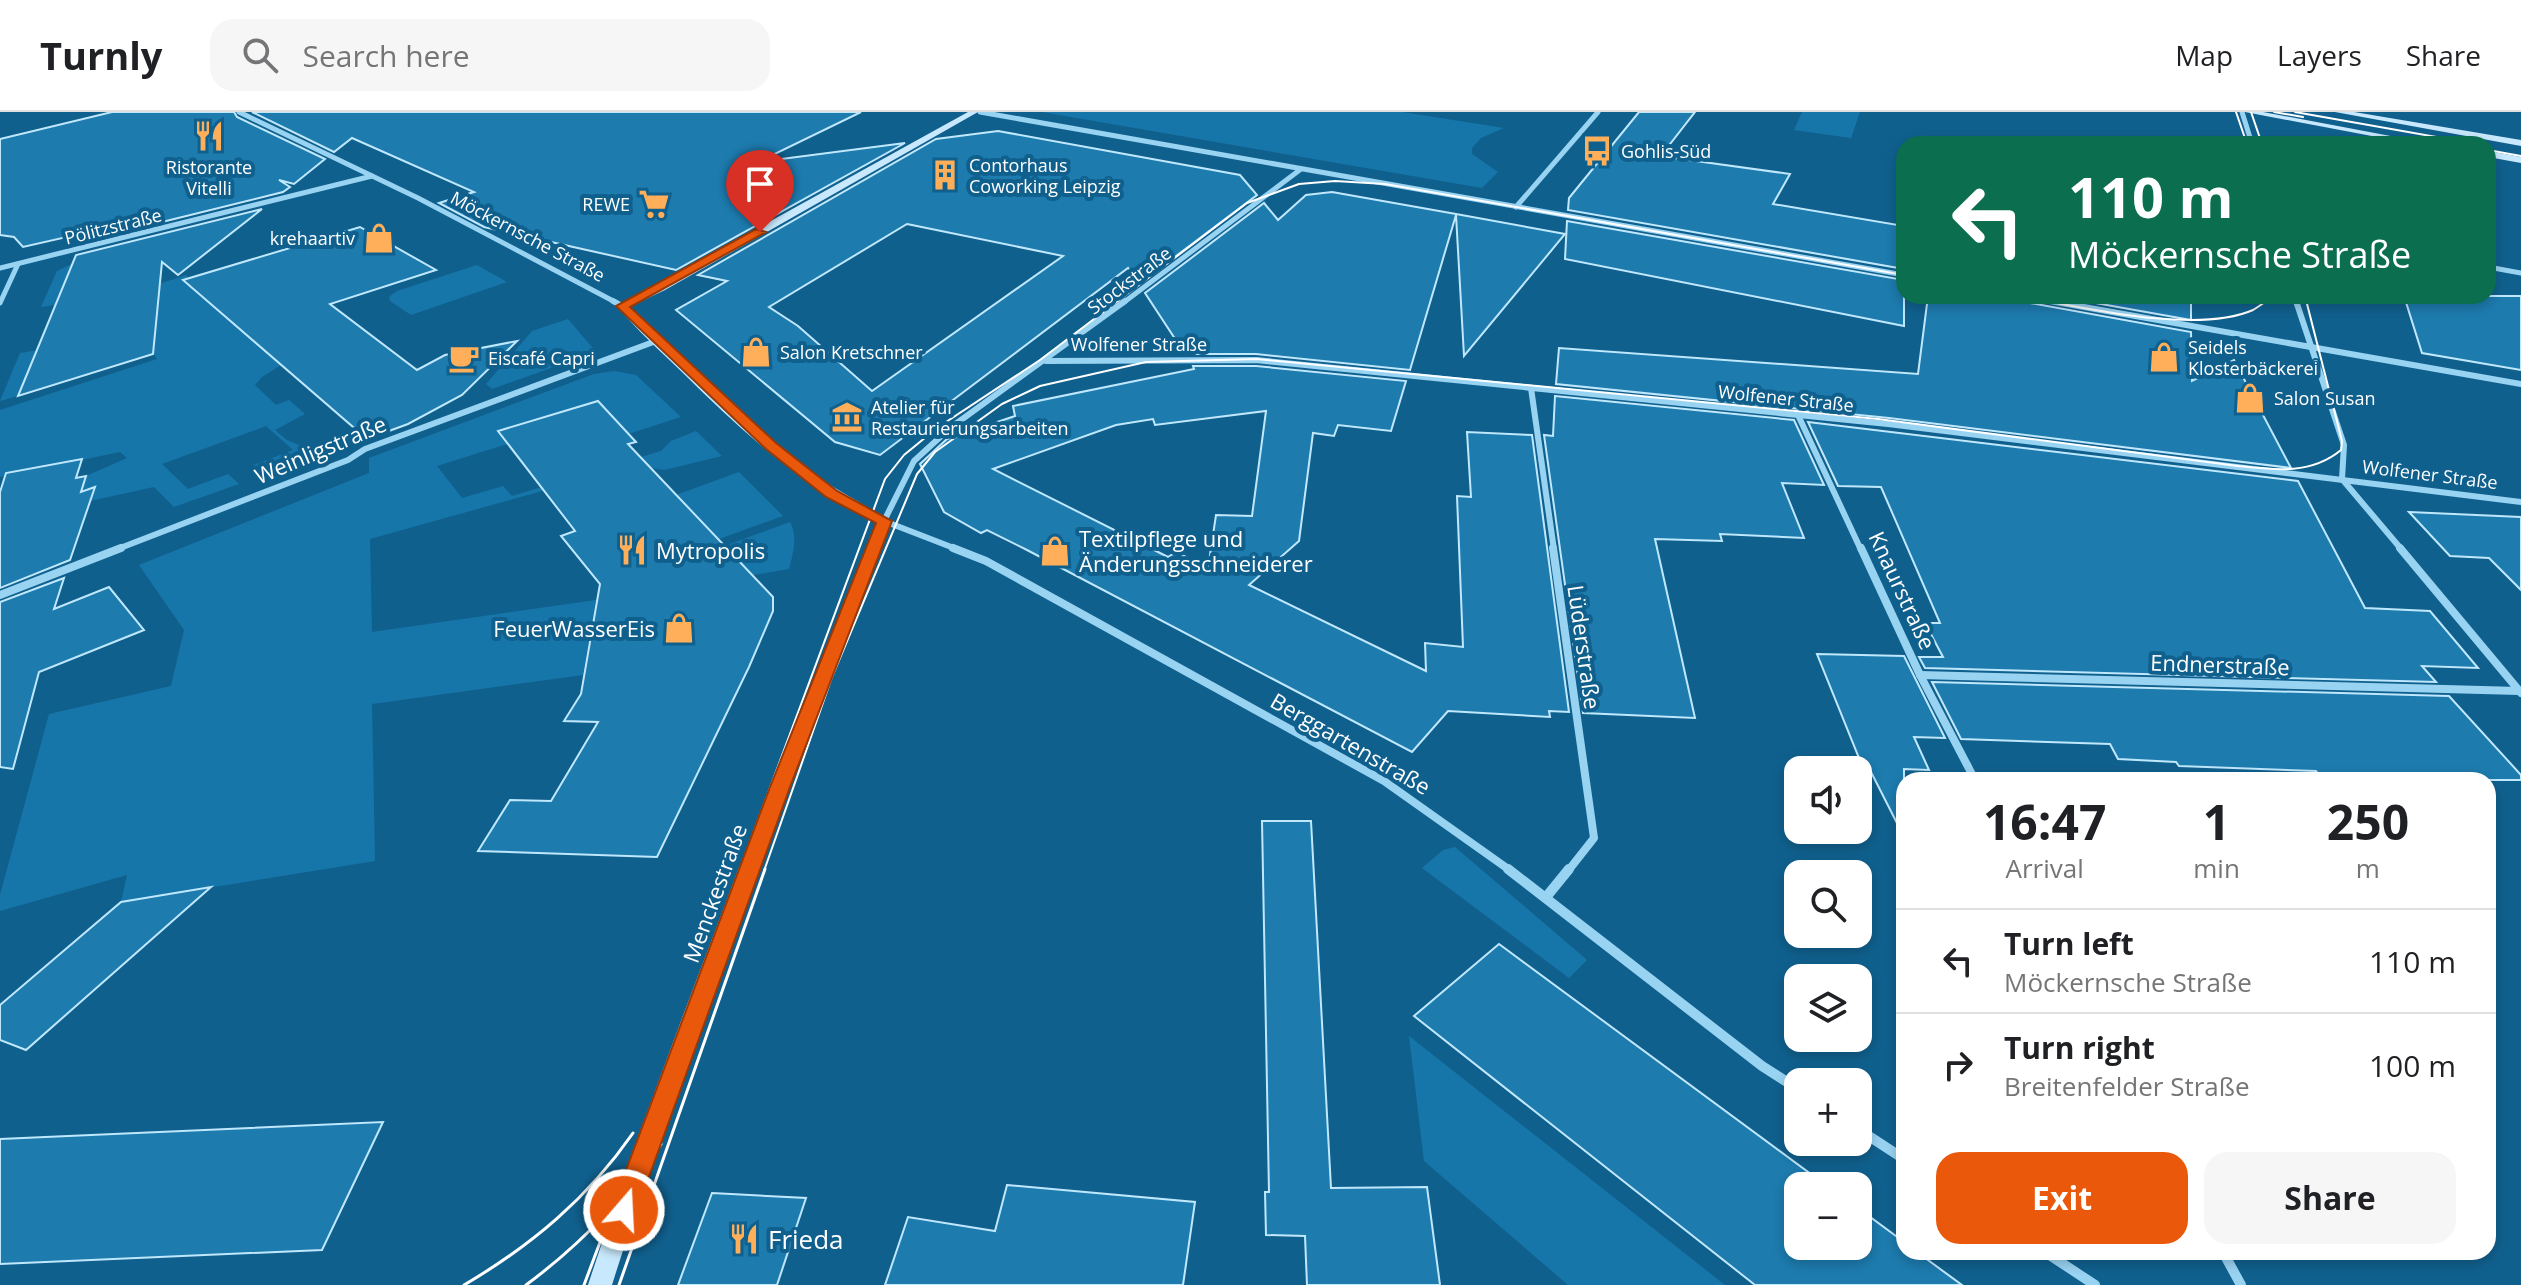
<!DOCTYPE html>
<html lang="en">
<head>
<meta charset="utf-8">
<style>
  :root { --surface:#fff; --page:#f6f6f6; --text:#202124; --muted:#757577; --line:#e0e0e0; --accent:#ea580c }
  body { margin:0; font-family:"Open Sans",sans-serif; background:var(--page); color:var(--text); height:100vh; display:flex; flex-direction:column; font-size:30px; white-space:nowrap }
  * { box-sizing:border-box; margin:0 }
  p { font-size:26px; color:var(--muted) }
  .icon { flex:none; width:44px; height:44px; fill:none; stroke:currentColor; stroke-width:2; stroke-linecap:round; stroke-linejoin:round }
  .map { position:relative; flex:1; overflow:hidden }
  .panel { position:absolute; left:1896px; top:660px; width:600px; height:488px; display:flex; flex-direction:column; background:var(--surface); border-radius:24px; box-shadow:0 4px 12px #0003 }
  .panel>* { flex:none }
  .banner { position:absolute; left:1896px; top:24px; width:600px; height:168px; border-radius:24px; box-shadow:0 4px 12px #0003; background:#0b6e4f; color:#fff; overflow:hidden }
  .tools { position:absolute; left:1784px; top:644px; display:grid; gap:16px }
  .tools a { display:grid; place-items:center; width:88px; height:88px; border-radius:16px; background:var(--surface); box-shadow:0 4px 12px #0003; font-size:40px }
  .pin { position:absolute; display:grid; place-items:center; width:68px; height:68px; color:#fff; margin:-82px -34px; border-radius:50% 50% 50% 0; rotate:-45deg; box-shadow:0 0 8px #0007 }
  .pin .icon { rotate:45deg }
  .me { position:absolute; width:88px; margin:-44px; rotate:19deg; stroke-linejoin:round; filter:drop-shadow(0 0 6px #0008) }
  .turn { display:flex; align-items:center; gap:28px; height:168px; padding:0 40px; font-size:36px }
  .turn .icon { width:104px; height:104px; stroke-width:2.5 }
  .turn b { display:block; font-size:56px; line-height:68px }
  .eta { display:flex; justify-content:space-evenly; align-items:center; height:136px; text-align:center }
  .eta b { font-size:48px; font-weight:700; line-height:56px }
  .primary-button { display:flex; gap:16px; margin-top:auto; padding:16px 40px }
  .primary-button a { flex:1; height:92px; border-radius:24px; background:var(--accent); color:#fff; font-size:32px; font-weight:700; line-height:92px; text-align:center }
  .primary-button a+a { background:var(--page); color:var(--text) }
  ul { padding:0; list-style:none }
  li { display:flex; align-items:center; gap:24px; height:104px; padding:0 40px; border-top:2px solid var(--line) }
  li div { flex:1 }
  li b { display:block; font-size:30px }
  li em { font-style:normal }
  header { display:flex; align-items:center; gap:48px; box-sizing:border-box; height:112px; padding:0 40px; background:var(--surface); border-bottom:2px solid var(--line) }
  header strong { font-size:38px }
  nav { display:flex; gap:44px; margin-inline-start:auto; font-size:28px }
  .search { width:560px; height:72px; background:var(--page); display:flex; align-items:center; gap:20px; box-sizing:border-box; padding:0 28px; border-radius:24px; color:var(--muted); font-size:30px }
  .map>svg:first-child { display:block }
  .green { fill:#1776a9 }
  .building { fill:#1d7bae; stroke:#c0e8fd; stroke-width:2; fill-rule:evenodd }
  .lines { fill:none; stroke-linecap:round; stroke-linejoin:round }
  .minor-far3 { stroke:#99d3f2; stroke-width:5 }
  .minor-far2 { stroke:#99d3f2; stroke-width:6 }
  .minor-far1 { stroke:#99d3f2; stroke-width:8 }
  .minor { stroke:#99d3f2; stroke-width:10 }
  .secondary { fill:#c8e9fd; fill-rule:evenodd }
  .tram-far1 { stroke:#fff; stroke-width:2 }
  .tram { stroke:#fff; stroke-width:3 }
  .route { fill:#ea580c; stroke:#983908; stroke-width:2 }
  .labels { text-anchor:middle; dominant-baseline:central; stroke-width:8; stroke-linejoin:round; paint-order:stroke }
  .far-poi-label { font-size:18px; fill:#fff; stroke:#10608e; text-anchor:start }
  .far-street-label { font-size:18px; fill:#fff; stroke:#10608e }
  .street-label { font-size:22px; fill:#fff; stroke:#10608e }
  .poi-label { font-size:22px; fill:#fff; stroke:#10608e; text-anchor:start }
  .near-poi-label { font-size:26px; fill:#fff; stroke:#10608e; text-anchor:start }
</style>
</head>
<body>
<header>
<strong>Turnly</strong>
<div class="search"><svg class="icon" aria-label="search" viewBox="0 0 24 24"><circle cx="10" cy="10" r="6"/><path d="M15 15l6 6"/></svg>Search here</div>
<nav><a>Map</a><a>Layers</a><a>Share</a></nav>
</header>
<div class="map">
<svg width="2521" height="1173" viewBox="0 0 2521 1173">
  <rect width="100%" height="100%" fill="#10608e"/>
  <g class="green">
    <polygon points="1042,0 1402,0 1504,16 1481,26 1472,36 1472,42 1498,60 1482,76"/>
    <polygon points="1802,0 1860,0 1851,26 1794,18"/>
    <polygon points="82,147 132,181 186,163 241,219 281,253 262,265 255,273 276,293 289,288 305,302 275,318 287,328 321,342 263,363 253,353 293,338 266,314 162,352 188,377 228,362 239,372 174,395 154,375 90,389 91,385 79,387 86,364 127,346 120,340 0,365 0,298 157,247 119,183 41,195 57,159"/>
    <polygon points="477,153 507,170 411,203 390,189 389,185 397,179"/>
    <polygon points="568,207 596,240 492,277 486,272 532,219"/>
    <polygon points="38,238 18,284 0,289 20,241"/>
    <polygon points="614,259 636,263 681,305 628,322 597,289 499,319 507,332 437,354 462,386 503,374 512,384 661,339 671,329 696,319 722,344 664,358 635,353 370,427 372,520 596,488 583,563 372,592 375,749 121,790 127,763 0,799 0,783 49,602 171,574 184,518 139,453 369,361 369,346 594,262"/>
    <polygon points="739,360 783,404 719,427 676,383"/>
    <path d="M790,410c8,14 3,32 -1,47l-145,24 43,-18 43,-31z"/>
    <polygon points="1455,735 1587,848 1569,866 1422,756 1443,738"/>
    <polygon points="1409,924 1725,1173 1568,1173 1424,1049"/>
  </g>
  <g class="building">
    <polygon points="112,0 234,0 237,5 325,47 294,72 279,68 290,75 283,80 81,130 84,121 23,135 14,125 0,123 0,27"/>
    <polygon points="252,0 861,0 758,50 905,31 676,158 484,115 439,91 474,80 352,26 334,40"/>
    <polygon points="1639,0 1695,0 1667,36 1678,38 1674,46 1790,62 1773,92 1904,114 1904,157 1568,98 1569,86"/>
    <path d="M998,19l242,44 17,20 -118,89 -11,-16 -248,187 -45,-13 -159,-132 51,-29 -29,-6 238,-136zM907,112l156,32 -191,135 -74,-65 -29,-19z"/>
    <polygon points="1332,80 1456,102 1565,122 1464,244 1456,103 1410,258 1256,242 1185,242 1145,181 1264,91 1278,108 1306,83"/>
    <polygon points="262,97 178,163 162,150 153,242 18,284 76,143"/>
    <polygon points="1567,109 1904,168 1904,214 1565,147"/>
    <polygon points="360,115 436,158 330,192 417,258 445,243 517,229 462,283 408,312 367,327 183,168"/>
    <polygon points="1928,184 2015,184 2019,189 2191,220 2192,269 2234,248 2291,356 1889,306 1556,272 1559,236 1918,262"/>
    <polygon points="2056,184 2191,184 2191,208"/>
    <polygon points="2404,184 2521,184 2521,258 2422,241"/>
    <path d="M1193,254h63l150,15 -15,50 -53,-6 -4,11 -21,-3 -14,108 -50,44 177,86 -1,-28 38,4 -6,-151 14,1 -4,-65 65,3 37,277 -20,-1 1,6 -102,-6 -36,41 -385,-202 -40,-20 -6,3 -37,-21 -24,-48 27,-25 68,-23 -2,-10 181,-37zM1266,299l-14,105 -36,-1 -8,53 -32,-16 -8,5 -175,-88 123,-44 37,-6 2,6z"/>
    <polygon points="1555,284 1794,308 1824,373 1782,371 1804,426 1720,422 1722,429 1655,427 1695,606 1583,601 1544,323 1553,324"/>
    <polygon points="598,289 636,330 628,332 773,485 773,499 749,555 657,745 478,739 510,688 551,689 598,610 564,609 581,582 600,472 561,424 575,419 498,319"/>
    <polygon points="1808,310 2298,369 2365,496 2430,499 2478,556 2422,554 2436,570 1925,556 1919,545 1943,545 1925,511 1940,511 1881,375 1838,374"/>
    <polygon points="82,347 76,366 86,364 81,380 95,375 70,448 0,476 0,380 6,361"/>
    <polygon points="2409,400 2521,405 2521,478 2489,446 2450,444"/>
    <polygon points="64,466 54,497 109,475 144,518 39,560 13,657 0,655 0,490"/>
    <polygon points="1817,542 1904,544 1945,626 1914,625 1929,658 1904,657 1904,725 1869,656 1863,656"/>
    <polygon points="1932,570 2449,584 2521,663 2521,668 2323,668 2316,659 2179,654 2176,650 2118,647 2110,632 1961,627"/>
    <polygon points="1262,709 1311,709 1331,1076 1427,1075 1440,1173 1307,1173 1305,1124 1266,1123 1265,1080 1269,1080"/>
    <polygon points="211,775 26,938 0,928 0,893 121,790"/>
    <polygon points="1499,832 1827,1074 1798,1074 1798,1134 1858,1134 1858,1096 1904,1130 1904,1140 1917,1140 1962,1173 1755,1173 1414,904"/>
    <polygon points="383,1010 322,1138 0,1152 0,1027"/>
    <polygon points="1007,1073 1195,1090 1183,1173 885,1173 908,1105 995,1119"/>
    <polygon points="712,1081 806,1086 777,1173 678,1173"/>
  </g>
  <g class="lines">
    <g class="minor-far3">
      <polyline points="239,0 418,86 617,191"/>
      <polyline points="980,0 1904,163"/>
      <polyline points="2242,0 2252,32"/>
      <polyline points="1516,95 1598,0"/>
      <polyline points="2488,155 2521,161"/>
      <polyline points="0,156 372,64"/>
      <polyline points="2020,184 2062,191"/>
      <polyline points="2294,184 2296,191"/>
      <polyline points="0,191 18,152"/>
      <polyline points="1123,191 1301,57"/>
    </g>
    <g class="minor-far2">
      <polyline points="613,189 622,194"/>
      <polyline points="2050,189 2521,272"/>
      <polyline points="2296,189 2344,333 2342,367 2402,438"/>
      <polyline points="1046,249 1256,248 1888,312 2521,390"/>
      <polyline points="1531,276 1554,438"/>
      <polyline points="1798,303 1861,438"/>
      <polyline points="115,438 348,348 365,337 656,229"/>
      <polyline points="959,438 884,409 914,349 950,316 1125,189"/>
    </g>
    <g class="minor-far1">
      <polyline points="953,436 986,449 1384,669 1511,759"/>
      <polyline points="1553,436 1594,726 1568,759"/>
      <polyline points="1861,436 1920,563 1975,668"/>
      <polyline points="2400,436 2521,581"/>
      <polyline points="0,483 121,436"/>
      <polyline points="1920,563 2519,579"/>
    </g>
    <g class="minor">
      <polyline points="1508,757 1762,954 1798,977"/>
      <polyline points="1547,784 1569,757"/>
      <polyline points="1858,1017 1904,1047"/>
      <polyline points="2045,1140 2095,1173"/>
      <polyline points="2223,1140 2241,1173"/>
    </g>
    <g class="secondary">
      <path d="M968,0h10l-313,178 -36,17 87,86 67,59 35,26 73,43c-96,253 -198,505 -279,764h-24c84,-258 189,-510 289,-762 -76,-38 -136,-92 -195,-151 -22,-21 -46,-43 -65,-66z"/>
      <polygon points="2245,0 2263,0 2433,32 2414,32"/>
      <polygon points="2335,0 2354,0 2521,28 2521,34"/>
      <polygon points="2488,39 2521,45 2521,51 2488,45"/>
    </g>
    <g class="tram-far1">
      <polyline points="2236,0 2247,32"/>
      <polyline points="2251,0 2262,32"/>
      <polyline points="2274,0 2303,5"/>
      <polyline points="2295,0 2476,32"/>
      <polyline points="2488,38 2521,44"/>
      <path d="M2020,184c61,11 176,39 233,14 7,-4 14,-10 21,-14"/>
      <polyline points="739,759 885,367 904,343 937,316 1040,248 1247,91 1299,72 1335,69 1385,72 1904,163"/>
      <path d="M764,759l68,-194 85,-203 18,-22 67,-48 38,-18 106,-24 111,-3 621,60 360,47c36,4 73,9 103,-16l1,-9 -37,-145"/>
    </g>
    <g class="tram">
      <path d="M464,1173c68,-40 124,-87 169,-152"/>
      <path d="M526,1173c54,-40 98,-85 135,-141"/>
      <polyline points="584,1173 740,757"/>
      <polyline points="619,1173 765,757"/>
    </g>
  </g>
  <polygon class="route" points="756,117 766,120 630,195 776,331 837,379 892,409 790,675 637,1098 633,1107 624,1110 615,1107 611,1098 770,675 876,411 826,385 766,337 616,194"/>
  <defs>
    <g id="restaurant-bare" transform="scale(2.4)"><path d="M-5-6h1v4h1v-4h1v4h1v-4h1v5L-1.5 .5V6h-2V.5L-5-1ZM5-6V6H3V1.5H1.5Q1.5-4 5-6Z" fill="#ffaf5a" stroke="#10608e" stroke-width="2.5" paint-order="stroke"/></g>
    <g id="bus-bare" transform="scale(2.4)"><path d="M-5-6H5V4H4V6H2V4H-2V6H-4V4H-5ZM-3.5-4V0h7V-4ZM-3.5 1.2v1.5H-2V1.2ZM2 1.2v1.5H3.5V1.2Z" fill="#ffaf5a" stroke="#10608e" stroke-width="2.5" paint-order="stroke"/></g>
    <g id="building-bare" transform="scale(2.4)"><path d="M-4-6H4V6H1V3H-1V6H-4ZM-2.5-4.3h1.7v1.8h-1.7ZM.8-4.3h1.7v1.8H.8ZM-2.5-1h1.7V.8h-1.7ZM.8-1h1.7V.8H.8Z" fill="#ffaf5a" stroke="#10608e" stroke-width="2.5" paint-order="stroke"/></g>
    <g id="supermarket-bare" transform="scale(2.4)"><path d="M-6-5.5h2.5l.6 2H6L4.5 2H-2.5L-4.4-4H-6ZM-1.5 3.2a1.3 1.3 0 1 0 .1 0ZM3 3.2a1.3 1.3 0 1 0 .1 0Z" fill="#ffaf5a" stroke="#10608e" stroke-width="2.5" paint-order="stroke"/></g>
    <g id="shop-bare" transform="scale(2.4)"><path d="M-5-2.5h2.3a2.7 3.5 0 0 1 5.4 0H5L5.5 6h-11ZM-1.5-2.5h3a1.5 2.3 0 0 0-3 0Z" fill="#ffaf5a" stroke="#10608e" stroke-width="2.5" paint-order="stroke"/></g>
    <g id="cafe-bare" transform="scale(2.4)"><path d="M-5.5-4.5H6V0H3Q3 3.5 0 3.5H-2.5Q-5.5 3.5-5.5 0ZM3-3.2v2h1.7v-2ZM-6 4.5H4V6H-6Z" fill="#ffaf5a" stroke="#10608e" stroke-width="2.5" paint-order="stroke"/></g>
    <g id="museum-bare" transform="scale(2.4)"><path d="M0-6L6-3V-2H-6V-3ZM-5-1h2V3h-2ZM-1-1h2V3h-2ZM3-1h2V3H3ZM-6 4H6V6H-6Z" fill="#ffaf5a" stroke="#10608e" stroke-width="2.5" paint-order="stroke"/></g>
  </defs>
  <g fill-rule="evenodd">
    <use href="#restaurant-bare" x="209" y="24"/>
    <use href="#bus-bare" x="1597" y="39"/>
    <use href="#building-bare" x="945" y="63"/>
    <use href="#supermarket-bare" x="654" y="92"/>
    <use href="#shop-bare" x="379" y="126"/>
    <use href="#shop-bare" x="756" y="240"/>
    <use href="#shop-bare" x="2164" y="245"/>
    <use href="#cafe-bare" x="464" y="246"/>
    <use href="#shop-bare" x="2250" y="286"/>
    <use href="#museum-bare" x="847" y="305"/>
    <use href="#restaurant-bare" x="632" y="438"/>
    <use href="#shop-bare" x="1055" y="439"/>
    <use href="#shop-bare" x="679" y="516"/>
    <use href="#restaurant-bare" x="744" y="1127"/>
  </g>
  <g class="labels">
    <g class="far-poi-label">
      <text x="1621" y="39">Gohlis-Süd</text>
      <text x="969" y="53">Contorhaus<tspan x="969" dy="21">Coworking Leipzig</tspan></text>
      <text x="209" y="55" text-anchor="middle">Ristorante<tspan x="209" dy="21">Vitelli</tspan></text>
      <text x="630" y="92" text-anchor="end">REWE</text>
      <text x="355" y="126" text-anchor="end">krehaartiv</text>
      <text x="2188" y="235">Seidels<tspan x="2188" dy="21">Klosterbäckerei</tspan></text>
      <text x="780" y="240">Salon Kretschner</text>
      <text x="488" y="246">Eiscafé Capri</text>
      <text x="2274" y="286">Salon Susan</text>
      <text x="871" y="295">Atelier für<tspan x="871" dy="21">Restaurierungsarbeiten</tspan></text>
    </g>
    <g class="far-street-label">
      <text transform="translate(113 114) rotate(-14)">Pölitzstraße</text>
      <text transform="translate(528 124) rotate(28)">Möckernsche Straße</text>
      <text transform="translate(1129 168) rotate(-37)">Stockstraße</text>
      <text x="1139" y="232">Wolfener Straße</text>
      <text transform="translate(1786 286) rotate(6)">Wolfener Straße</text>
      <text transform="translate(2430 362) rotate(7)">Wolfener Straße</text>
    </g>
    <g class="street-label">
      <text transform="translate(320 337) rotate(-23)">Weinligstraße</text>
      <text transform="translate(1903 478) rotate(65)">Knaurstraße</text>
      <text transform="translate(1585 535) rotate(82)">Lüderstraße</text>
      <text transform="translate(2220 552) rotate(2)">Endnerstraße</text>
      <text transform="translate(1351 631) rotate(30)">Berggartenstraße</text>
      <text transform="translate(714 781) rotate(-70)">Menckestraße</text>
    </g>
    <g class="poi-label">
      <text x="1079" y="426">Textilpflege und<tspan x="1079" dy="25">Änderungsschneiderer</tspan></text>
      <text x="656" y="438">Mytropolis</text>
      <text x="655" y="516" text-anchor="end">FeuerWasserEis</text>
    </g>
    <g class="near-poi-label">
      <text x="768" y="1127">Frieda</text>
    </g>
  </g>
</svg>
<div class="tools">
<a><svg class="icon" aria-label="sound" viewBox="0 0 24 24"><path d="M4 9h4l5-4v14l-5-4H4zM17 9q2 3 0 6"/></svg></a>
<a><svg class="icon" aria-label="search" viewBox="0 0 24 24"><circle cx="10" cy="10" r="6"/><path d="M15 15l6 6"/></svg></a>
<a><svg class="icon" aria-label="layers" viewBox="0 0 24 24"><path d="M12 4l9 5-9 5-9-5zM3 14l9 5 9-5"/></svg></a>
<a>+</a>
<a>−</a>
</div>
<div class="pin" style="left:760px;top:120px;background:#d93025"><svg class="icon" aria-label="arrive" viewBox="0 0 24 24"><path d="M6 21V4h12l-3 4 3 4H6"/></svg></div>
<svg class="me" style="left:624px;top:1098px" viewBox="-20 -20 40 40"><circle r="17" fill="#ea580c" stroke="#fff" stroke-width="3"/><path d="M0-11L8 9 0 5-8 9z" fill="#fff"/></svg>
<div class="banner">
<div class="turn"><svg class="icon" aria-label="left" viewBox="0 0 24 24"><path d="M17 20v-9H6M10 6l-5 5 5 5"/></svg><div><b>110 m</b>Möckernsche Straße</div></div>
</div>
<section class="panel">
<div class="eta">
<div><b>16:47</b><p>Arrival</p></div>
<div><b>1</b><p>min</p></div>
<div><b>250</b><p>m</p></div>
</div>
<ul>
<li><svg class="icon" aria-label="left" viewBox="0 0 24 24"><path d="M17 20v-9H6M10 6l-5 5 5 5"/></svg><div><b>Turn left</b><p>Möckernsche Straße</p></div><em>110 m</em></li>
<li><svg class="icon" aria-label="right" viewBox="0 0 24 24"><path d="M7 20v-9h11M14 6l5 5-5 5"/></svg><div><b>Turn right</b><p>Breitenfelder Straße</p></div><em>100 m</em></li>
</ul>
<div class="primary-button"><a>Exit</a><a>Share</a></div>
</section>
</div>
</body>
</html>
